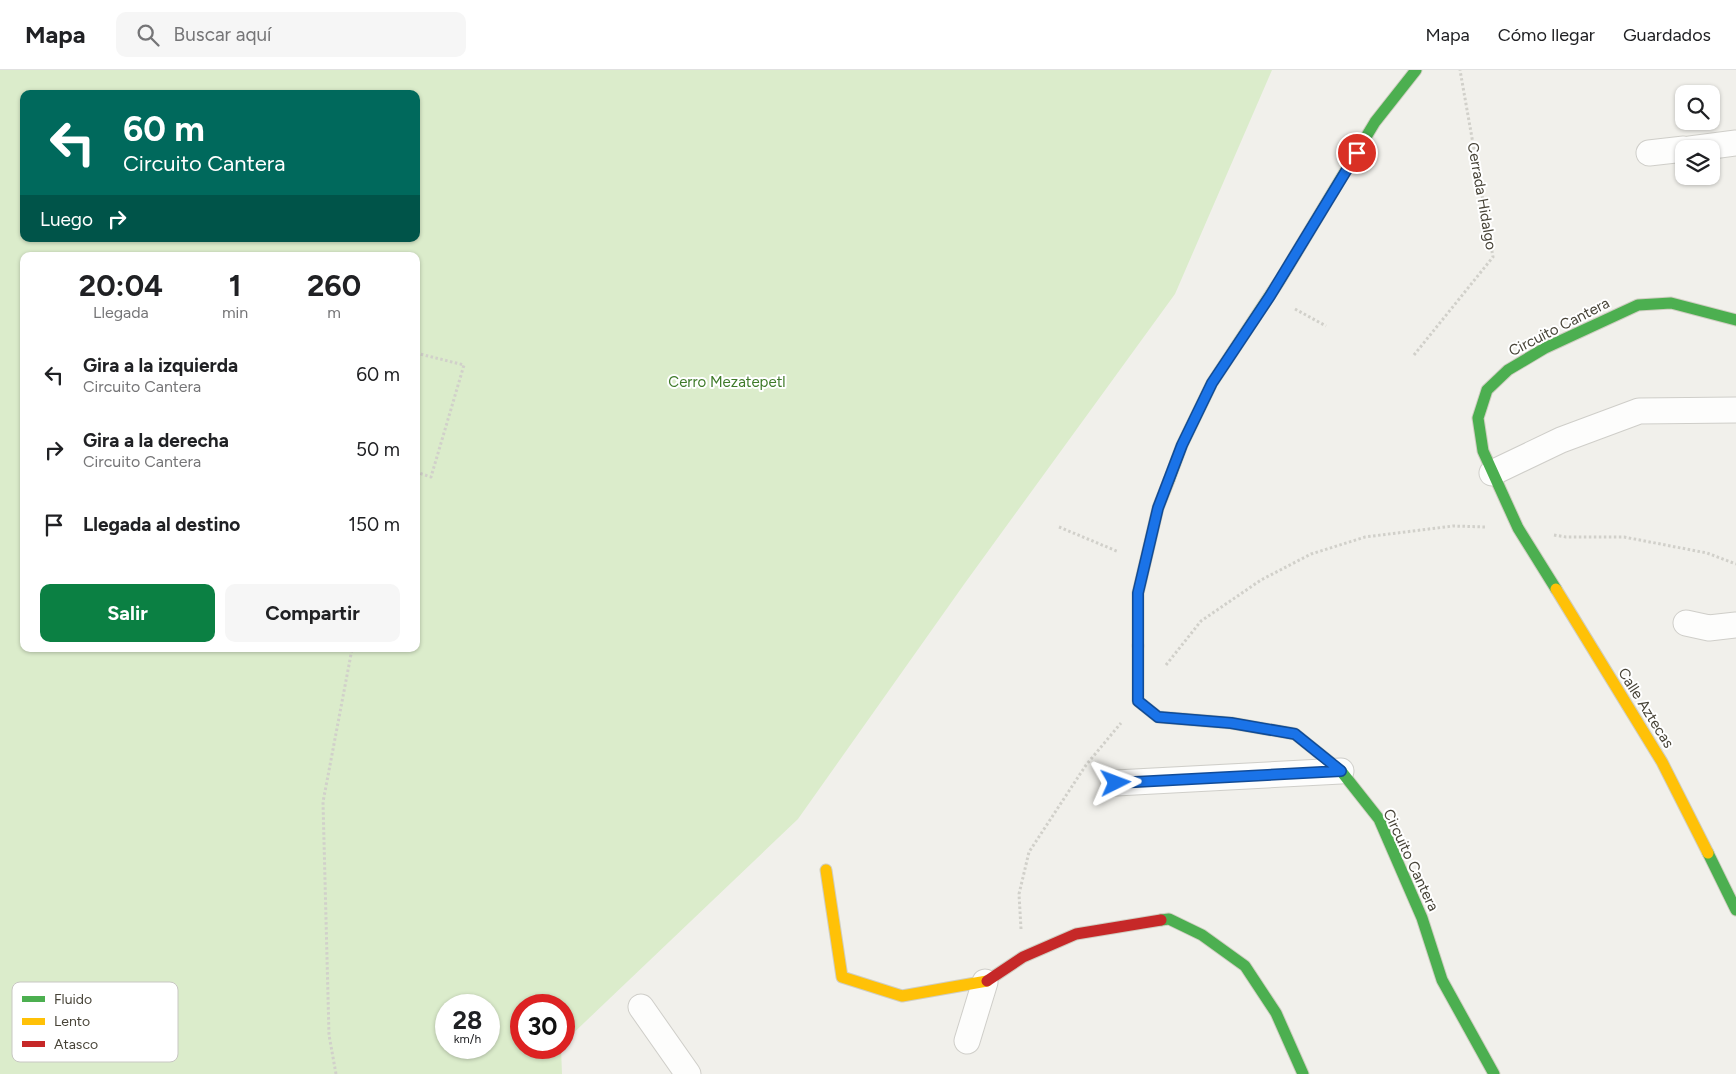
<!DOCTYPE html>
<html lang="es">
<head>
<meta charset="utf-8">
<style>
  :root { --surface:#fff; --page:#f6f6f6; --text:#202124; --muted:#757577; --line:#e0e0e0; --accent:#0b8043 }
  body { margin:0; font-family:Figtree,sans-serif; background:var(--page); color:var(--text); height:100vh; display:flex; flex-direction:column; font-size:19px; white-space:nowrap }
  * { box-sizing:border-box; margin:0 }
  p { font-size:16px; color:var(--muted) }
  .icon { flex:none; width:28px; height:28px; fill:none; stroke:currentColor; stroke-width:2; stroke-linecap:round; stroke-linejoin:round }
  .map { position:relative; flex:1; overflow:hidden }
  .details { position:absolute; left:20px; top:182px; width:400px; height:400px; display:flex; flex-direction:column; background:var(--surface); border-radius:10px; box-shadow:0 1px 4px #0004 }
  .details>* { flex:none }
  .guide { position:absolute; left:20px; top:20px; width:400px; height:152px; border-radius:10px; box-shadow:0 1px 4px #0004; background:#00695c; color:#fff; overflow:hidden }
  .tools { position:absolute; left:1675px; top:15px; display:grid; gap:10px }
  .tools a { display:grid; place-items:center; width:45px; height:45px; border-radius:10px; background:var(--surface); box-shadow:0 1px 4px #0004; font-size:25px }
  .speed { position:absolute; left:435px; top:924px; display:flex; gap:10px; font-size:25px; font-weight:700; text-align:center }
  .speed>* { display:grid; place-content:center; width:65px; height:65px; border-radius:50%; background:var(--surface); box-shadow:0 1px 4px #0004; line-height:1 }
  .speed small { font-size:12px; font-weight:400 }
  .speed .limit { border:8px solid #d22; background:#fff; color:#111 }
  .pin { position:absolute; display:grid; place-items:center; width:42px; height:42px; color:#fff; margin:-21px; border:2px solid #fff; border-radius:50%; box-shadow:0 1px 5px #0007 }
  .me { position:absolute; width:55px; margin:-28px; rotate:87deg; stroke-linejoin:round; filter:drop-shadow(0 0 4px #0008) }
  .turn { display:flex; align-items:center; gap:18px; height:105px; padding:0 20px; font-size:22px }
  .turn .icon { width:65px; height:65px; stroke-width:2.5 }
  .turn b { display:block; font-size:35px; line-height:42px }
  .then { display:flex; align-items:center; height:48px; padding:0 20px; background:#0003; gap:10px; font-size:19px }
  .eta { display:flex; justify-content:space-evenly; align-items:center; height:85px; text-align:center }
  .eta b { font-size:30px; font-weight:700; line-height:35px }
  .button { display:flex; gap:10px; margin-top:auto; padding:10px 20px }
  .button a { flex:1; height:58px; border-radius:10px; background:var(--accent); color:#fff; font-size:20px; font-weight:700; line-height:58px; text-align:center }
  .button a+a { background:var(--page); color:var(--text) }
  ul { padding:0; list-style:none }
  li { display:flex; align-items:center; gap:15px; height:75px; padding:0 20px }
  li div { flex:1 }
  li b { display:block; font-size:19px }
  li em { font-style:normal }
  header { display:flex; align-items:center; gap:30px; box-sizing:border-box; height:70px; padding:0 25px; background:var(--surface); border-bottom:1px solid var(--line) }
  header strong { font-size:24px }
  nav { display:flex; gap:28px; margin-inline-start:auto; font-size:18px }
  .search { width:350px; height:45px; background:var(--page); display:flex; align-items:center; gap:12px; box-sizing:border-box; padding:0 18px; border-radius:10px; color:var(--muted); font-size:19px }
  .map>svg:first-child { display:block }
  .green { fill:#dbeccb; fill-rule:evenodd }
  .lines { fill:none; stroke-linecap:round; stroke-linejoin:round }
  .street-casing { stroke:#cfcec9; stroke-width:27 }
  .fast-casing { stroke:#d0cec2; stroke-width:13 }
  .slow-casing { stroke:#d0cec2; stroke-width:13 }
  .jam-casing { stroke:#d0cec2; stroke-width:13 }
  .path { stroke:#d1d0ca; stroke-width:3; stroke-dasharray:2.5 2.5; stroke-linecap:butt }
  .street { stroke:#fdfdfc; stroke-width:25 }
  .fast { stroke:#4caf50; stroke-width:11 }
  .slow { stroke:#ffc107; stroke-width:11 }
  .jam { stroke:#c62828; stroke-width:11 }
  .route-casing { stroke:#114b97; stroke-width:12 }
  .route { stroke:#1a73e8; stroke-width:9 }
  .labels { text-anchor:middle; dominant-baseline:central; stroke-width:4; stroke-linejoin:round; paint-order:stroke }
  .street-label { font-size:15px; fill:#474337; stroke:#fff }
  .park-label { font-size:15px; fill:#3e7a29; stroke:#fff }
  .key { fill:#fff; stroke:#c8c7c3; stroke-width:1 }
  .key-label { font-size:14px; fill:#474337 }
</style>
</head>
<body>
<header>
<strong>Mapa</strong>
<div class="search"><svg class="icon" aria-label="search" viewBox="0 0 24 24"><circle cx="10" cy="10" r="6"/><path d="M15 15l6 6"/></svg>Buscar aquí</div>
<nav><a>Mapa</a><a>Cómo llegar</a><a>Guardados</a></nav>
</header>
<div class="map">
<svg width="1736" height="1004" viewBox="0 0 1736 1004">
  <rect width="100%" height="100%" fill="#f1f0eb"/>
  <path class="green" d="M0,0h1272l-97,224 -210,289 -167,236 -234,223v-37h-43v43h40l1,26h-562zM24,24h392v145h-392zM24,186h392v393h-392zM446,935h43v43h-43z"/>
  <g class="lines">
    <g class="street-casing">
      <g id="street">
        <polyline points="1690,79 1736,73"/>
        <polyline points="1649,83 1684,79"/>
        <polyline points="1492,403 1561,370 1639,341 1736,340"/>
        <polyline points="1686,553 1709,558 1736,555"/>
        <polyline points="1116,713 1341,701"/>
        <polyline points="641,937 688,1004"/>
        <polyline points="967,971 985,912"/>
      </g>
    </g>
    <g class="fast-casing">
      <g id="fast">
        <polyline points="1169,410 1182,375 1212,313 1280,210 1375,52 1416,0"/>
        <polyline points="1556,519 1518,458 1483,381 1478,348 1487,320 1508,300 1545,278 1638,235 1671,233 1736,250"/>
        <polyline points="1138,576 1138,631 1158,647 1231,653 1295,664 1341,701 1379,749 1422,848 1442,910 1494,1004"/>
        <polyline points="1708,783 1736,840"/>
        <polyline points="1161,850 1169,849 1202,865 1245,896 1276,943 1303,1004"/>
      </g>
    </g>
    <g class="slow-casing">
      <g id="slow">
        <polyline points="1556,519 1662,692 1708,783"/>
        <polyline points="1138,576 1138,523 1158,438 1169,410"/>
        <polyline points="826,800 842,907 902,926 987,911"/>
      </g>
    </g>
    <g class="jam-casing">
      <polyline id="jam" points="987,911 1023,887 1076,864 1161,850"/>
    </g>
    <g class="path">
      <polyline points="1295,239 1326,256"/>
      <polyline points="416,283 464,295 431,407 416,402"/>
      <polyline points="1414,285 1493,187 1460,0"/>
      <polyline points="1059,457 1119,482"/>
      <polyline points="1554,465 1566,467 1624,467 1707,483 1736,494"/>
      <polyline points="1166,595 1201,551 1261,510 1311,484 1365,467 1453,456 1486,457"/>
      <polyline points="1021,859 1019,824 1029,782 1086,695 1121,653"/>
      <polyline points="336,1004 329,965 323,732 352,579"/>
    </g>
    <use href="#street" class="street"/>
    <use href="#fast" class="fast"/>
    <use href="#slow" class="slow"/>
    <use href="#jam" class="jam"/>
  </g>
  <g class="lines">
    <g class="route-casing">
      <polyline id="route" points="1116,713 1341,701 1295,664 1231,653 1158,647 1138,631 1138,523 1158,438 1182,375 1212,313 1270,226 1357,83"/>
    </g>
    <use href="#route" class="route"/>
  </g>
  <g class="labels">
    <g class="street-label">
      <text transform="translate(1482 126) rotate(80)">Cerrada Hidalgo</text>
      <text transform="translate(1559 257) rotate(-27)">Circuito Cantera</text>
      <text transform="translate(1646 638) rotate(58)">Calle Aztecas</text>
      <text transform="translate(1411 790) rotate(65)">Circuito Cantera</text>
    </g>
    <g class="park-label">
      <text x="727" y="312">Cerro Mezatepetl</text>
    </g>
  </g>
  <rect x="12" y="912" width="166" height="80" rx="8" class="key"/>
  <rect x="22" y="926" width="23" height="6" fill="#4caf50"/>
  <rect x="22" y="948" width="23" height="7" fill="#ffc107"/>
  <rect x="22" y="971" width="23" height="6" fill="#c62828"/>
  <g class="key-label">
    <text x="54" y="934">Fluido</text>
    <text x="54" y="956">Lento</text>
    <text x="54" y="979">Atasco</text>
  </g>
</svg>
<div class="tools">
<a><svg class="icon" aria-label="search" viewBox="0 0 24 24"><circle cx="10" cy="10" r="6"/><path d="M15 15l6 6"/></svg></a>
<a><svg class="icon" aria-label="layers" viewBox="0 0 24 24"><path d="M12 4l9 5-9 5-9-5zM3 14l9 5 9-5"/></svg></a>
</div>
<div class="speed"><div>28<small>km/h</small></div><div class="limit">30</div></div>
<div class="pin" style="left:1357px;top:83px;background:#d93025"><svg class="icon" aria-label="arrive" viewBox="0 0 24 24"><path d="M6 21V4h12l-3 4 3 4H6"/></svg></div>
<svg class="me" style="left:1116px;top:713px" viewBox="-20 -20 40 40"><path d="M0-17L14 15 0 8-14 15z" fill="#1a73e8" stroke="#fff" stroke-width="4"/></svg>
<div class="guide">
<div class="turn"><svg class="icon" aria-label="left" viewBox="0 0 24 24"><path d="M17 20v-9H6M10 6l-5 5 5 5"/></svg><div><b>60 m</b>Circuito Cantera</div></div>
<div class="then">Luego<svg class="icon" aria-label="right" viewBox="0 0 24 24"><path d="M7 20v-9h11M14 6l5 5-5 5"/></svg></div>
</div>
<section class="details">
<div class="eta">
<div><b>20:04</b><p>Llegada</p></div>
<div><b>1</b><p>min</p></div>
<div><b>260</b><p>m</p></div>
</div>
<ul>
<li><svg class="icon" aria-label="left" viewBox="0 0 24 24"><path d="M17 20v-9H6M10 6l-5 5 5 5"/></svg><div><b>Gira a la izquierda</b><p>Circuito Cantera</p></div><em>60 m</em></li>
<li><svg class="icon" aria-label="right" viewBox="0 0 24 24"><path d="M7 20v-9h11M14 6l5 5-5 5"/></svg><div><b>Gira a la derecha</b><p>Circuito Cantera</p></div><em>50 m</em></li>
<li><svg class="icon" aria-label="arrive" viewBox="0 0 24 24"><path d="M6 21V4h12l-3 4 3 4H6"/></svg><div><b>Llegada al destino</b></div><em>150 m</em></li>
</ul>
<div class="button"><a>Salir</a><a>Compartir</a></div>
</section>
</div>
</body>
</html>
